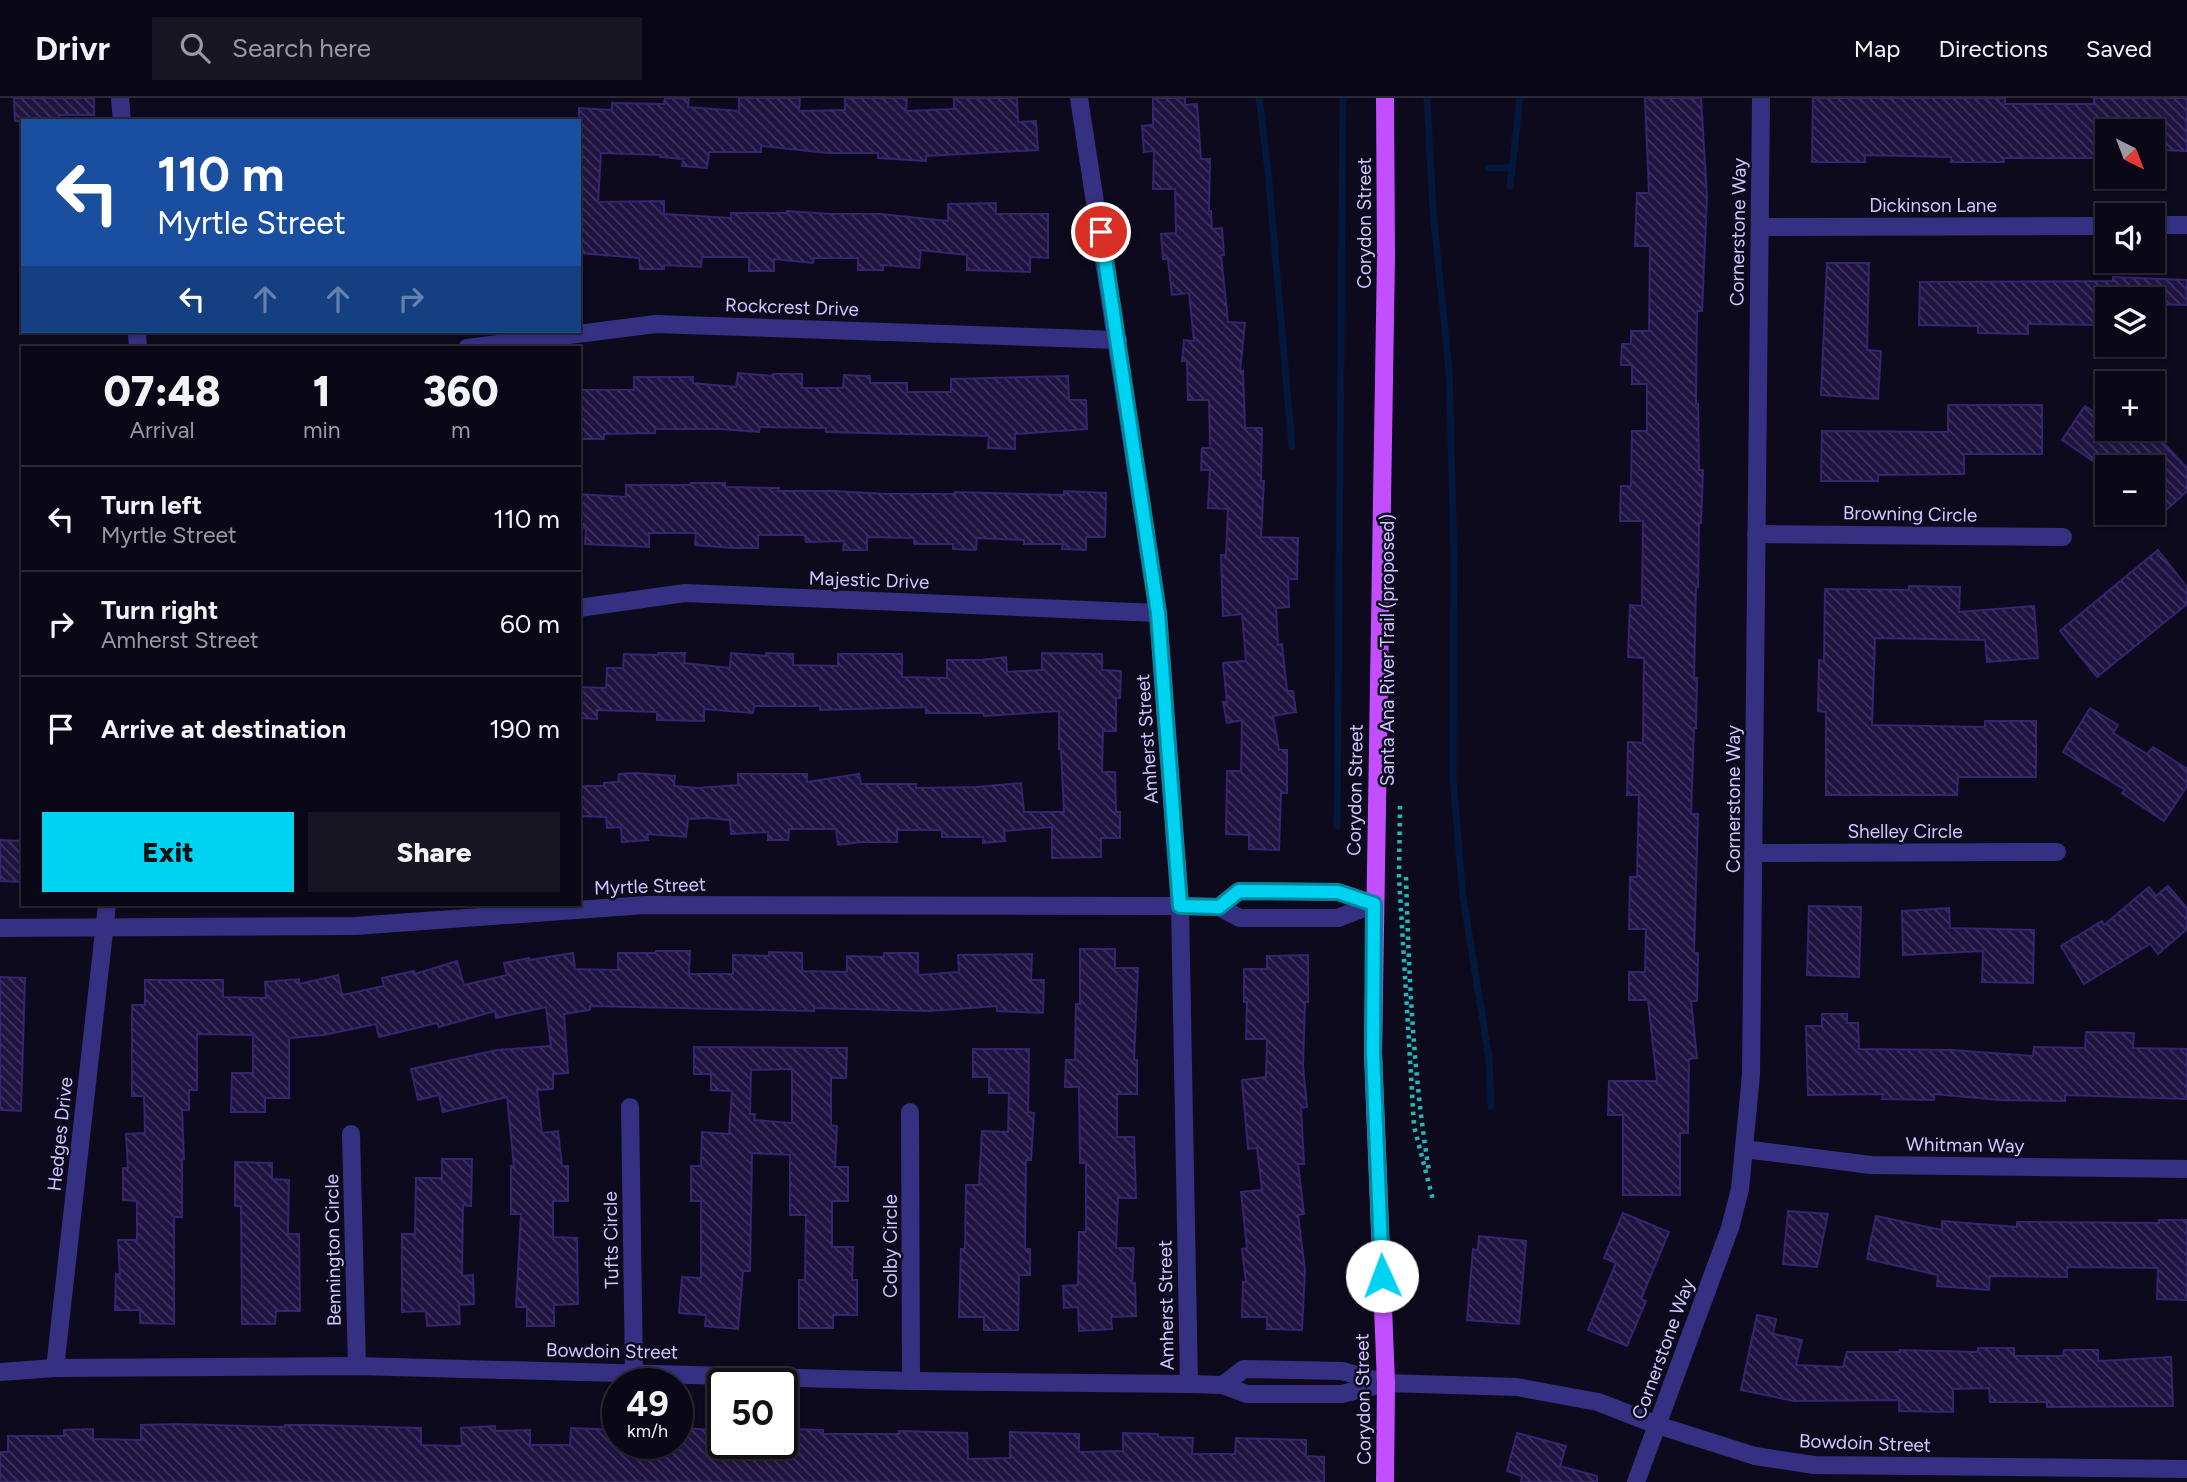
<!DOCTYPE html>
<html lang="en">
<head>
<meta charset="utf-8">
<style>
  :root { --surface:#0a0816; --page:#181623; --text:#f1f3f6; --muted:#999aa1; --line:#2a2935; --accent:#00d3f2 }
  body { margin:0; font-family:Figtree,sans-serif; background:var(--page); color:var(--text); height:100vh; display:flex; flex-direction:column; font-size:26px; white-space:nowrap }
  * { box-sizing:border-box; margin:0 }
  p { font-size:23px; color:var(--muted) }
  .icon { flex:none; width:38px; height:38px; fill:none; stroke:currentColor; stroke-width:2; stroke-linecap:round; stroke-linejoin:round }
  .map { position:relative; flex:1; overflow:hidden }
  .sheet { position:absolute; left:21px; top:248px; width:560px; height:560px; display:flex; flex-direction:column; background:var(--surface); border-radius:0px; box-shadow:0 2px 5px #0004,0 0 0 2px var(--line) }
  .sheet>* { flex:none }
  .hud { position:absolute; left:21px; top:21px; width:560px; height:214px; border-radius:0px; box-shadow:0 2px 5px #0004,0 0 0 2px var(--line); background:#1a4fa0; color:#fff; overflow:hidden }
  .needle { width:46px; rotate:138deg }
  .tools { position:absolute; left:2095px; top:21px; display:grid; gap:14px }
  .tools a { display:grid; place-items:center; width:70px; height:70px; border-radius:0px; background:var(--surface); box-shadow:0 2px 5px #0004,0 0 0 2px var(--line); font-size:35px }
  .speed { position:absolute; left:602px; top:1270px; display:flex; gap:14px; font-size:35px; font-weight:700; text-align:center }
  .speed>* { display:grid; place-content:center; width:91px; height:91px; border-radius:50%; background:var(--surface); box-shadow:0 2px 5px #0004,0 0 0 2px var(--line); line-height:1 }
  .speed small { font-size:18px; font-weight:400 }
  .speed .limit { border:4px solid #111; border-radius:10px; background:#fff; color:#111 }
  .pin { position:absolute; display:grid; place-items:center; width:60px; height:60px; color:#fff; margin:-30px; border:4px solid #fff; border-radius:50%; box-shadow:0 2px 7px #0007 }
  .me { position:absolute; width:77px; margin:-38px; rotate:358deg; stroke-linejoin:round; filter:drop-shadow(0 0 5px #0008) }
  .turn { display:flex; align-items:center; gap:24px; height:147px; padding:0 21px; font-size:32px }
  .turn .icon { width:91px; height:91px; stroke-width:2.5 }
  .turn b { display:block; font-size:49px; line-height:60px }
  .lanes { display:flex; align-items:center; height:66px; padding:0 21px; background:#0003; justify-content:center; gap:35px; direction:ltr }
  .lanes .off { opacity:.35 }
  .eta { display:flex; justify-content:space-evenly; align-items:center; height:119px; text-align:center }
  .eta b { font-size:42px; font-weight:800; line-height:49px }
  .cta { display:flex; gap:14px; margin-top:auto; padding:14px 21px }
  .cta a { flex:1; height:80px; border-radius:0px; background:var(--accent); color:#111; font-size:28px; font-weight:800; line-height:80px; text-align:center }
  .cta a+a { background:var(--page); color:var(--text) }
  ul { padding:0; list-style:none }
  li { display:flex; align-items:center; gap:21px; height:105px; padding:0 21px; border-top:2px solid var(--line) }
  li div { flex:1 }
  li b { display:block; font-size:26px }
  li em { font-style:normal }
  header { display:flex; align-items:center; gap:42px; box-sizing:border-box; height:98px; padding:0 35px; background:var(--surface); border-bottom:2px solid var(--line) }
  header strong { font-size:33px }
  nav { display:flex; gap:38px; margin-inline-start:auto; font-size:24px }
  .search { width:490px; height:63px; background:var(--page); display:flex; align-items:center; gap:18px; box-sizing:border-box; padding:0 24px; border-radius:0px; color:var(--muted); font-size:26px }
  .map>svg:first-child { display:block }
  .lines { fill:none; stroke-linecap:round; stroke-linejoin:round }
  .stream { stroke:#04173d; stroke-width:7 }
  .building { fill:url(#building-back-hatch); stroke:#352470; stroke-width:2; fill-rule:evenodd }
  .path { stroke:#21b9b5; stroke-width:4.5; stroke-dasharray:3.5 5; stroke-linecap:butt }
  .minor { stroke:#363082; stroke-width:18 }
  .major { stroke:#c24eff; stroke-width:18 }
  .route-casing { stroke:#00899d; stroke-width:18 }
  .route { stroke:#00d3f2; stroke-width:12 }
  .labels { text-anchor:middle; dominant-baseline:central; stroke-width:5; stroke-linejoin:round; paint-order:stroke }
  .street-label { font-size:19px; fill:#cfc7ff; stroke:#0e0a1e }
</style>
</head>
<body>
<header>
<strong>Drivr</strong>
<div class="search"><svg class="icon" aria-label="search" viewBox="0 0 24 24"><circle cx="10" cy="10" r="6"/><path d="M15 15l6 6"/></svg>Search here</div>
<nav><a>Map</a><a>Directions</a><a>Saved</a></nav>
</header>
<div class="map">
<svg width="2187" height="1384" viewBox="0 0 2187 1384">
  <defs>
    <pattern id="building-back-hatch" width="6" height="6" patternUnits="userSpaceOnUse" patternTransform="scale(1.75)"><rect width="6" height="6" fill="#1f1441"/><path d="M-1 5l2 2M0 0l6 6M5-1l2 2" fill="none" stroke="#3e355e"/></pattern>
  </defs>
  <rect width="100%" height="100%" fill="#0e0a1e"/>
  <g class="lines">
    <g class="stream">
      <polyline points="1259,0 1268,73 1292,349"/>
      <polyline points="1427,0 1433,113 1449,272 1454,455 1453,681 1463,799 1489,960 1491,1008"/>
      <polyline points="1489,70 1512,70"/>
      <polyline points="1510,88 1520,0"/>
      <polyline points="1337,728 1343,0"/>
    </g>
  </g>
  <g class="building">
    <polygon points="14,0 94,0 94,17 59,17 59,23 15,23"/>
    <polygon points="665,0 689,0 688,9 739,13 739,0 800,0 799,13 845,12 845,0 907,0 906,13 954,11 954,0 1017,0 1018,24 1036,23 1038,52 926,58 926,63 878,60 878,55 828,55 761,48 761,54 709,54 707,70 682,68 683,61 660,59 661,57 601,55 598,104 664,103 664,116 731,120 731,115 787,115 787,113 831,116 880,116 948,123 948,106 996,105 996,116 1048,116 1048,160 1030,159 1030,174 967,172 967,157 921,152 919,170 883,167 883,172 858,172 858,160 814,160 813,165 774,161 774,173 749,173 749,159 702,159 701,169 664,167 664,171 640,171 639,160 579,155 579,10 612,12 612,5 664,6"/>
    <polygon points="1153,0 1185,0 1185,7 1197,6 1201,61 1210,61 1209,113 1211,113 1212,131 1222,130 1224,157 1221,157 1228,224 1245,225 1240,273 1243,273 1245,330 1262,330 1261,383 1264,383 1261,439 1298,440 1297,481 1288,481 1289,509 1276,510 1278,547 1282,546 1287,593 1293,593 1296,614 1273,618 1279,652 1287,652 1287,695 1281,695 1279,752 1249,751 1249,737 1226,736 1227,673 1241,673 1242,622 1227,625 1223,604 1227,604 1223,565 1246,563 1242,516 1223,518 1221,457 1226,457 1228,411 1208,410 1210,372 1201,372 1202,350 1210,350 1209,302 1188,302 1187,263 1182,263 1184,242 1194,243 1189,195 1172,197 1168,161 1163,161 1161,136 1176,135 1175,91 1153,91 1154,53 1144,54 1142,28 1153,27"/>
    <polygon points="1645,0 1701,0 1707,99 1702,213 1697,213 1696,306 1698,306 1699,372 1703,372 1701,425 1699,425 1698,489 1696,489 1694,580 1697,580 1696,630 1694,630 1691,716 1698,716 1694,855 1698,855 1697,903 1691,903 1697,960 1689,961 1688,1035 1680,1035 1680,1097 1623,1097 1623,1017 1608,1017 1609,983 1657,983 1648,902 1629,902 1629,874 1645,874 1646,831 1629,831 1630,779 1637,779 1639,697 1627,697 1628,644 1643,645 1644,560 1628,559 1630,507 1642,508 1643,423 1620,423 1621,388 1631,388 1632,333 1647,333 1647,286 1632,286 1632,267 1621,267 1622,246 1631,246 1631,233 1649,233 1650,148 1635,148 1637,95 1649,95"/>
    <polygon points="1813,0 2005,0 2005,6 2094,6 2094,0 2187,0 2187,53 2159,52 2159,33 2107,33 2107,60 2004,60 2004,64 1951,64 1951,59 1865,57 1865,64 1812,64"/>
    <polygon points="1827,165 1869,165 1867,252 1881,253 1878,301 1821,297"/>
    <polygon points="2113,179 2187,182 2187,207 2152,206 2152,201 2098,201 2097,227 2028,226 2028,236 1978,235 1978,228 1919,227 1920,184 2113,183"/>
    <polygon points="738,275 773,278 773,276 802,276 802,290 843,290 844,277 870,278 870,285 907,285 907,294 951,294 951,281 1068,278 1069,302 1086,302 1087,331 1015,336 1015,351 988,350 989,338 826,334 826,330 760,329 759,334 720,331 655,331 655,335 604,336 604,341 579,341 579,292 634,292 634,279 693,279 693,285 736,289"/>
    <polygon points="1948,307 2042,307 2042,356 1964,356 1964,376 1878,377 1878,383 1821,383 1822,333 1948,334"/>
    <polygon points="2085,308 2107,323 2107,331 2119,331 2139,344 2152,333 2187,370 2187,393 2152,425 2152,369 2102,369 2062,342"/>
    <polygon points="691,385 725,385 725,389 779,390 778,393 834,393 886,396 955,396 955,394 1064,397 1064,393 1106,395 1105,439 1086,439 1086,452 1062,451 1063,446 1024,446 1024,442 977,440 976,452 953,451 953,446 914,446 914,440 867,439 867,452 843,452 844,443 806,444 805,437 758,437 758,450 734,450 695,447 696,435 649,435 649,449 585,446 586,430 579,429 579,396 626,399 626,387 691,387"/>
    <polygon points="2158,452 2187,489 2187,506 2097,579 2060,533"/>
    <polygon points="1909,488 1960,489 1959,514 2034,508 2038,560 1987,564 1985,542 1875,540 1872,627 1985,629 1985,623 2036,623 2036,679 1958,679 1957,697 1826,697 1826,614 1818,613 1819,562 1824,563 1825,491 1909,492"/>
    <polygon points="658,555 685,555 684,565 730,570 731,555 766,558 766,555 793,556 793,567 838,568 838,556 902,556 902,579 947,580 947,562 980,562 1006,559 1007,574 1042,572 1042,555 1102,556 1102,572 1121,573 1120,600 1116,600 1116,633 1103,633 1102,674 1115,674 1116,714 1120,714 1120,740 1101,740 1101,759 1052,760 1052,729 1004,733 1005,743 983,745 983,739 942,739 942,732 897,732 897,744 861,744 838,747 836,731 789,731 788,742 768,742 768,734 731,736 730,722 708,720 688,721 686,739 647,736 648,742 622,744 621,729 607,730 606,719 579,718 579,688 604,688 604,685 618,684 619,676 636,675 675,678 674,688 697,690 738,687 738,676 807,676 807,684 859,676 861,686 916,686 916,690 977,689 1021,685 1024,714 1064,714 1061,651 1059,651 1059,613 984,618 983,615 926,615 926,609 820,612 820,608 754,608 753,615 704,611 704,623 657,622 657,614 597,612 597,621 579,620 579,589 606,590 607,570 623,570 624,556 658,557"/>
    <polygon points="2090,610 2118,627 2113,635 2147,656 2153,649 2187,671 2187,688 2164,723 2122,695 2125,692 2063,654"/>
    <polygon points="0,742 23,743 23,784 0,783"/>
    <polygon points="2168,788 2187,810 2187,831 2158,856 2150,846 2084,886 2061,848 2102,823 2104,827 2149,789 2156,798"/>
    <polygon points="1809,808 1861,809 1859,879 1807,877"/>
    <polygon points="1949,810 1950,830 2034,832 2033,885 1982,884 1983,853 1903,857 1902,813"/>
    <polygon points="1080,851 1115,851 1115,870 1138,870 1134,962 1137,962 1137,996 1117,996 1117,1039 1134,1039 1136,1100 1118,1100 1116,1150 1134,1150 1132,1185 1135,1185 1136,1218 1111,1219 1112,1231 1079,1233 1078,1209 1064,1210 1063,1188 1078,1187 1079,1134 1086,1134 1086,1065 1080,1065 1079,989 1065,989 1066,962 1075,962 1076,906 1080,906"/>
    <polygon points="656,853 690,853 689,876 733,876 733,857 769,858 769,854 802,855 802,873 847,874 847,858 884,859 884,855 918,855 918,877 959,874 958,857 1032,856 1031,882 1044,882 1043,915 997,913 997,908 929,913 814,910 814,913 590,908 590,912 564,916 568,975 553,976 553,991 537,992 542,1035 558,1033 562,1068 568,1068 568,1103 553,1103 553,1139 577,1140 578,1206 554,1207 554,1228 527,1228 527,1209 516,1209 521,1116 511,1116 511,1068 514,1068 507,999 443,1014 439,997 418,1002 411,971 497,952 551,948 546,909 496,920 495,913 439,929 437,925 379,939 376,926 324,937 289,940 289,1000 265,1000 265,1014 231,1014 232,975 253,975 253,937 197,936 197,992 189,992 189,1012 182,1012 184,1061 182,1061 182,1119 174,1119 174,1226 140,1225 140,1212 115,1212 116,1176 120,1177 118,1142 137,1142 137,1103 123,1102 123,1070 128,1070 126,1036 145,1035 144,998 132,998 132,907 145,907 145,882 223,882 223,899 266,900 265,884 299,881 299,886 338,877 342,897 384,888 382,880 414,873 415,876 457,863 464,887 507,877 504,865 529,860 529,862 573,855 575,871 618,872 618,855 655,855"/>
    <polygon points="1308,857 1308,904 1305,904 1303,968 1307,1009 1301,1010 1304,1066 1298,1066 1304,1116 1298,1117 1305,1172 1302,1232 1267,1231 1267,1219 1242,1219 1243,1184 1246,1184 1242,1151 1247,1150 1241,1094 1262,1092 1257,1050 1248,1051 1242,982 1266,979 1267,941 1246,941 1247,904 1244,904 1244,871 1267,871 1267,858"/>
    <polygon points="0,879 25,880 21,1013 0,1012"/>
    <polygon points="1822,916 1847,916 1847,925 1858,925 1859,951 1951,952 2033,958 2034,949 2085,950 2086,934 2134,935 2133,950 2187,951 2187,1001 2065,997 2065,1003 2000,1002 1934,996 1934,1002 1882,1001 1883,996 1808,997 1806,928 1822,928"/>
    <path d="M694,949l153,1 -1,30h-15v47l6,1 -2,41h13v34h-16v46h21l-1,33h5v35h-24v13h-34v-48h6l1,-65h-16v-60l-38,-2 -2,118h-7l-5,58 -33,-3 1,-11 -27,-2 3,-36 19,1v-77h-10v-35h10l1,-34 27,2 3,-43 -21,-1v-16h-17zM792,971v54l-38,-3 1,-6h-5l1,-44z"/>
    <polygon points="973,951 1029,951 1028,1014 1034,1015 1031,1062 1026,1062 1025,1151 1030,1151 1030,1177 1019,1177 1018,1232 984,1232 984,1219 959,1219 961,1151 965,1151 966,1087 979,1087 982,1033 1008,1034 1009,995 989,995 989,979 973,979"/>
    <polygon points="442,1061 472,1061 471,1108 463,1107 462,1178 473,1177 474,1206 459,1207 460,1226 427,1228 426,1213 402,1214 402,1136 415,1136 416,1080 442,1080"/>
    <polygon points="235,1064 272,1065 272,1081 289,1082 288,1136 299,1136 300,1213 276,1213 275,1226 242,1226 241,1108 235,1108"/>
    <polygon points="1788,1113 1828,1116 1817,1169 1783,1166"/>
    <polygon points="1623,1115 1669,1134 1641,1201 1646,1203 1627,1248 1588,1232 1616,1165 1604,1160"/>
    <polygon points="1876,1118 1942,1132 1942,1123 2017,1129 2017,1124 2159,1125 2159,1122 2187,1122 2187,1202 2157,1201 2158,1170 2067,1169 2067,1179 1990,1178 1989,1192 1937,1188 1938,1177 1867,1161"/>
    <polygon points="1479,1138 1526,1143 1519,1226 1467,1222 1473,1151 1478,1152"/>
    <polygon points="1757,1217 1776,1221 1773,1236 1802,1242 1796,1267 1843,1269 1847,1254 1900,1254 1900,1252 1978,1254 1978,1250 2014,1250 2014,1258 2063,1258 2064,1252 2098,1252 2098,1263 2171,1259 2173,1308 2047,1309 2047,1304 1990,1304 1989,1290 1953,1291 1953,1314 1899,1313 1899,1302 1794,1303 1741,1292"/>
    <polygon points="176,1326 285,1329 285,1327 316,1327 421,1330 421,1347 462,1348 461,1330 495,1328 495,1333 530,1332 530,1347 570,1347 571,1330 618,1332 618,1346 679,1350 681,1330 716,1332 716,1346 749,1346 749,1350 788,1350 788,1331 823,1332 823,1336 899,1336 899,1333 967,1335 968,1361 1010,1360 1010,1334 1079,1336 1079,1354 1123,1353 1123,1335 1158,1336 1158,1339 1193,1340 1192,1356 1235,1356 1236,1340 1306,1342 1306,1358 1324,1359 1324,1384 0,1384 0,1354 8,1354 8,1338 64,1338 64,1332 93,1331 93,1341 141,1342 141,1327"/>
    <polygon points="1517,1335 1566,1348 1560,1368 1597,1378 1597,1384 1521,1384 1522,1378 1507,1373"/>
  </g>
  <g class="lines">
    <g class="path">
      <polyline points="1400,708 1399,779 1414,1028 1433,1102"/>
      <path d="M1406,779c3,99 7,196 23,294"/>
    </g>
    <g class="minor">
      <polyline points="120,0 122,23"/>
      <polyline points="1079,0 1158,515 1180,808 1189,1286"/>
      <polyline points="2152,127 2187,127"/>
      <polyline points="1760,129 2107,128"/>
      <polyline points="137,233 138,250"/>
      <polyline points="467,250 656,226 1118,242"/>
      <polyline points="1756,436 2063,439"/>
      <polyline points="579,510 685,495 1158,515"/>
      <polyline points="1753,755 2057,754"/>
      <polyline points="1219,809 1239,793 1338,794 1374,806"/>
      <polyline points="0,830 355,828 645,807 1180,808 1219,809 1240,820 1338,820 1374,806"/>
      <polyline points="630,1009 634,1274"/>
      <polyline points="910,1014 911,1283"/>
      <polyline points="351,1036 357,1268"/>
      <polyline points="1744,1051 1871,1067 2187,1071"/>
      <polyline points="55,1270 107,807"/>
      <polyline points="0,1274 55,1270 357,1268 911,1283 1189,1286 1223,1287 1247,1296 1342,1296 1386,1285"/>
      <polyline points="1223,1287 1244,1271 1342,1273 1386,1285 1517,1289 1598,1304 1657,1327 1755,1358 1814,1367 2187,1371"/>
      <polyline points="1636,1384 1730,1130 1740,1091 1751,977 1761,0"/>
    </g>
    <polyline class="major" points="1385,1384 1386,1285 1373,955 1386,158 1385,0"/>
  </g>
  <g class="lines">
    <g class="route-casing">
      <polyline id="route" points="1101,134 1158,515 1180,808 1219,809 1239,793 1338,794 1374,806 1373,955 1382,1178"/>
    </g>
    <use href="#route" class="route"/>
  </g>
  <g class="labels">
    <g class="street-label">
      <text x="1933" y="107">Dickinson Lane</text>
      <text transform="translate(1364 125) rotate(-90)">Corydon Street</text>
      <text transform="translate(1738 134) rotate(-89)">Cornerstone Way</text>
      <text transform="translate(792 209) rotate(2)">Rockcrest Drive</text>
      <text transform="translate(1910 416) rotate(1)">Browning Circle</text>
      <text transform="translate(869 482) rotate(2)">Majestic Drive</text>
      <text transform="translate(1387 552) rotate(-90)">Santa Ana River Trail (proposed)</text>
      <text transform="translate(1147 641) rotate(-94)">Amherst Street</text>
      <text transform="translate(1355 692) rotate(-89)">Corydon Street</text>
      <text transform="translate(1733 701) rotate(-90)">Cornerstone Way</text>
      <text x="1905" y="733">Shelley Circle</text>
      <text transform="translate(650 788) rotate(-2)">Myrtle Street</text>
      <text transform="translate(60 1036) rotate(-84)">Hedges Drive</text>
      <text transform="translate(1965 1047) rotate(1)">Whitman Way</text>
      <text transform="translate(611 1142) rotate(-91)">Tufts Circle</text>
      <text transform="translate(890 1148) rotate(-90)">Colby Circle</text>
      <text transform="translate(333 1152) rotate(-91)">Bennington Circle</text>
      <text transform="translate(1166 1207) rotate(-91)">Amherst Street</text>
      <text transform="translate(1663 1251) rotate(-70)">Cornerstone Way</text>
      <text transform="translate(612 1253) rotate(1)">Bowdoin Street</text>
      <text transform="translate(1363 1301) rotate(-91)">Corydon Street</text>
      <text transform="translate(1865 1345) rotate(2)">Bowdoin Street</text>
    </g>
  </g>
</svg>
<div class="tools">
<a><svg class="needle" viewBox="-14 -14 28 28"><path d="M0-13l5 13h-10z" fill="#e53935"/><path d="M0 13l5-13h-10z" fill="#999aa1"/></svg></a>
<a><svg class="icon" aria-label="sound" viewBox="0 0 24 24"><path d="M4 9h4l5-4v14l-5-4H4zM17 9q2 3 0 6"/></svg></a>
<a><svg class="icon" aria-label="layers" viewBox="0 0 24 24"><path d="M12 4l9 5-9 5-9-5zM3 14l9 5 9-5"/></svg></a>
<a>+</a>
<a>−</a>
</div>
<div class="speed"><div>49<small>km/h</small></div><div class="limit">50</div></div>
<div class="pin" style="left:1101px;top:134px;background:#d93025"><svg class="icon" aria-label="arrive" viewBox="0 0 24 24"><path d="M6 21V4h12l-3 4 3 4H6"/></svg></div>
<svg class="me" style="left:1382px;top:1178px" viewBox="-20 -20 40 40"><circle r="19" fill="#fff"/><path d="M0-13L10 11 0 6-10 11z" fill="#00d3f2"/></svg>
<div class="hud">
<div class="turn"><svg class="icon" aria-label="left" viewBox="0 0 24 24"><path d="M17 20v-9H6M10 6l-5 5 5 5"/></svg><div><b>110 m</b>Myrtle Street</div></div>
<div class="lanes"><svg class="icon" aria-label="left" viewBox="0 0 24 24"><path d="M17 20v-9H6M10 6l-5 5 5 5"/></svg><svg class="icon off" aria-label="ahead" viewBox="0 0 24 24"><path d="M12 20V5M6 11l6-6 6 6"/></svg><svg class="icon off" aria-label="ahead" viewBox="0 0 24 24"><path d="M12 20V5M6 11l6-6 6 6"/></svg><svg class="icon off" aria-label="right" viewBox="0 0 24 24"><path d="M7 20v-9h11M14 6l5 5-5 5"/></svg></div>
</div>
<section class="sheet">
<div class="eta">
<div><b>07:48</b><p>Arrival</p></div>
<div><b>1</b><p>min</p></div>
<div><b>360</b><p>m</p></div>
</div>
<ul>
<li><svg class="icon" aria-label="left" viewBox="0 0 24 24"><path d="M17 20v-9H6M10 6l-5 5 5 5"/></svg><div><b>Turn left</b><p>Myrtle Street</p></div><em>110 m</em></li>
<li><svg class="icon" aria-label="right" viewBox="0 0 24 24"><path d="M7 20v-9h11M14 6l5 5-5 5"/></svg><div><b>Turn right</b><p>Amherst Street</p></div><em>60 m</em></li>
<li><svg class="icon" aria-label="arrive" viewBox="0 0 24 24"><path d="M6 21V4h12l-3 4 3 4H6"/></svg><div><b>Arrive at destination</b></div><em>190 m</em></li>
</ul>
<div class="cta"><a>Exit</a><a>Share</a></div>
</section>
</div>
</body>
</html>
